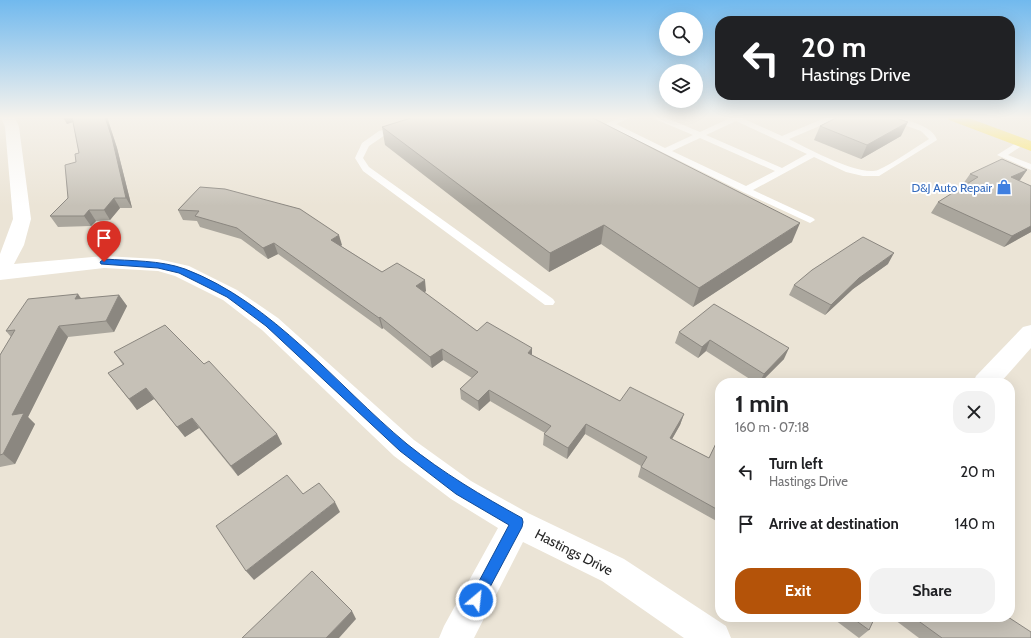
<!DOCTYPE html>
<html lang="en">
<head>
<meta charset="utf-8">
<style>
  :root { --surface:#fff; --page:#f2f2f2; --text:#202124; --muted:#757577; --accent:#b45309 }
  body { margin:0; font-family:Cabin,sans-serif; background:var(--page); color:var(--text); height:100vh; display:flex; flex-direction:column; font-size:15px; white-space:nowrap }
  * { box-sizing:border-box; margin:0 }
  p { font-size:13px; color:var(--muted) }
  .icon { flex:none; width:22px; height:22px; fill:none; stroke:currentColor; stroke-width:2; stroke-linecap:round; stroke-linejoin:round }
  .map { position:relative; flex:1; overflow:hidden }
  .panel { position:absolute; left:715px; top:378px; width:300px; height:244px; display:flex; flex-direction:column; background:var(--surface); border-radius:16px; box-shadow:0 4px 16px #0002 }
  .panel>* { flex:none }
  .banner { position:absolute; left:715px; top:16px; width:300px; height:84px; border-radius:16px; box-shadow:0 4px 16px #0002; background:#202124; color:#fff; overflow:hidden }
  .controls { position:absolute; left:659px; top:12px; display:grid; gap:8px }
  .controls a { display:grid; place-items:center; width:44px; height:44px; border-radius:50%; background:var(--surface); box-shadow:0 4px 16px #0002; font-size:20px }
  .pin { position:absolute; display:grid; place-items:center; width:34px; height:34px; color:#fff; margin:-41px -17px; border-radius:50% 50% 50% 0; rotate:-45deg; box-shadow:0 0 4px #0007 }
  .pin .icon { rotate:45deg }
  .me { position:absolute; width:44px; margin:-22px; rotate:28deg; stroke-linejoin:round; filter:drop-shadow(0 0 3px #0008) }
  .turn { display:flex; align-items:center; gap:14px; height:84px; padding:0 20px; font-size:18px }
  .turn .icon { width:52px; height:52px; stroke-width:2.5 }
  .turn b { display:block; font-size:28px; line-height:34px }
  .round { display:grid; place-items:center; flex:none; width:42px; height:42px; border-radius:16px; background:var(--page) }
  .overview { display:flex; align-items:center; justify-content:space-between; height:68px; padding:0 20px }
  h1 { font-size:24px; font-weight:700; line-height:30px }
  .cta { display:flex; gap:8px; margin-top:auto; padding:8px 20px }
  .cta a { flex:1; height:46px; border-radius:16px; background:var(--accent); color:#fff; font-size:16px; font-weight:700; line-height:46px; text-align:center }
  .cta a+a { background:var(--page); color:var(--text) }
  ul { padding:0; list-style:none }
  li { display:flex; align-items:center; gap:12px; height:52px; padding:0 20px }
  li div { flex:1 }
  li b { display:block; font-size:15px }
  li em { font-style:normal }
  .map>svg:first-child { display:block }
  .lines { fill:none; stroke-linecap:round; stroke-linejoin:round }
  .service { fill:#fff; fill-rule:evenodd }
  .minor { fill:#fff; fill-rule:evenodd }
  .primary { fill:#fbe24c; fill-rule:evenodd }
  .wall { fill:#aaa69d }
  .shaded-wall { fill:#8b8780 }
  .building { fill:#c6c1b7; stroke:#8b8780 }
  .route { fill:#1a73e8; stroke:#114b97 }
  .labels { text-anchor:middle; dominant-baseline:central; stroke-width:4; stroke-linejoin:round; paint-order:stroke }
  .far-shop-label { font-size:12px; fill:#366cbe; stroke:#fff; text-anchor:end }
  .street-label { font-size:14px; fill:#272727; stroke:#fff }
</style>
</head>
<body>
<div class="map">
<svg width="1031" height="638" viewBox="0 0 1031 638">
  <rect width="100%" height="100%" fill="#ebe4d6"/>
  <g class="lines">
    <g class="service">
      <path d="M622,117h10l-16,7 49,24 28,-13 -38,-16 -1,-2h10l36,15 32,-15h11l-1,1 40,18 45,-19h10l-1,2 -47,20c18,9 71,38 89,31 16,-7 36,-22 51,-31l-8,-8 -34,-12 -1,-2c14,0 47,8 51,23l-58,36h-16l-17,-4 -32,-15 -61,33 60,28 2,2 -5,3 -67,-31 -138,-68zM736,121l71,33 -25,14 -76,-33zM700,138l75,33 -29,15 -74,-35z"/>
      <polygon points="987,117 996,117 992,119"/>
      <polygon points="397,126 401,128 400,130 385,135 369,146 363,158 369,167 553,299 555,302 553,305 545,305 363,171 355,158 362,143 379,131"/>
      <polygon points="1019,141 1022,141 1026,143 1008,155 1031,164 1031,170 997,155"/>
    </g>
    <g class="minor">
      <polygon points="1,117 15,117 19,127 31,219 24,245 14,264 104,256 158,259 189,266 237,290 278,318 414,440 471,481 528,513 624,559 726,626 731,638 684,638 602,581 523,542 474,638 439,638 444,626 498,528 451,499 394,456 262,330 223,300 175,276 158,271 104,268 0,280 0,254 13,219 5,127"/>
      <polygon points="1031,325 1031,348 1000,383 973,383 976,376 1023,327"/>
    </g>
    <polygon class="primary" points="947,117 966,117 1031,141 1031,151 949,120"/>
  </g>
  <g class="wall">
    <polygon points="63,117 107,117 117,148 132,208 120,208 110,220 96,221 91,226 58,227 50,216 68,198 79,153 73,122 67,124"/>
    <polygon points="591,117 792,242 693,307 601,244 549,272 385,145 382,127"/>
    <polygon points="820,126 901,136 861,159 814,140"/>
    <polygon points="1027,170 1020,180 1019,181 1031,186 1031,232 1004,247 931,213 938,202 966,185 963,184 970,174"/>
    <polygon points="200,187 342,245 341,246 382,272 426,291 424,293 477,331 532,355 620,401 684,414 680,425 672,439 709,458 720,435 720,523 638,477 641,466 585,434 567,459 543,445 544,434 545,433 490,401 479,411 461,399 460,389 472,378 443,360 432,368 383,328 382,329 278,254 268,259 241,239 200,227 197,221 183,220 178,210"/>
    <polygon points="888,264 853,289 825,315 789,295 794,285"/>
    <polygon points="119,295 127,306 114,332 68,337 28,417 35,424 15,464 0,467 0,355 11,337 6,331 82,299"/>
    <polygon points="679,332 784,359 760,383 756,383 706,351 698,358 675,343"/>
    <polygon points="114,352 204,364 277,434 282,444 238,476 199,428 185,437 154,399 137,410 108,373 123,365"/>
    <polygon points="831,617 875,617 869,630 859,638"/>
    <polygon points="891,617 1008,617 1031,638 919,638"/>
  </g>
  <g class="shaded-wall">
    <polygon points="63,117 73,117 76,121 67,124"/>
    <polygon points="105,117 107,117 117,148 132,208 126,198"/>
    <polygon points="908,122 901,136 861,159 867,145"/>
    <polygon points="1027,170 1020,180 1004,187 1011,177"/>
    <polygon points="114,198 120,208 110,220 104,210"/>
    <polygon points="89,210 96,221 91,226 84,216"/>
    <polygon points="800,223 792,242 693,307 699,288"/>
    <polygon points="604,225 601,244 549,272 550,253"/>
    <polygon points="1031,226 1031,232 1004,247 1012,236"/>
    <polygon points="339,235 342,245 334,250 331,240"/>
    <polygon points="274,243 278,254 268,259 263,248"/>
    <polygon points="894,253 888,264 853,289 825,315 831,305 859,278"/>
    <polygon points="425,280 426,291 417,297 416,286"/>
    <polygon points="78,294 86,305 75,299"/>
    <polygon points="119,295 127,306 114,332 106,321"/>
    <polygon points="380,317 383,328 382,329 379,318"/>
    <polygon points="59,326 68,337 28,417 35,424 15,464 3,454 12,415"/>
    <polygon points="710,340 706,351 698,358 702,347"/>
    <polygon points="532,348 532,359 528,353"/>
    <polygon points="789,348 784,359 760,383 759,383 764,374"/>
    <polygon points="442,349 443,360 432,368 430,357"/>
    <polygon points="146,388 154,399 137,410 129,399"/>
    <polygon points="489,390 490,401 479,411 478,401"/>
    <polygon points="684,414 680,425 667,448 670,438"/>
    <polygon points="192,418 199,428 185,437 177,427"/>
    <polygon points="586,424 585,434 567,459 568,448"/>
    <polygon points="277,434 282,444 238,476 231,466"/>
    <polygon points="335,502 340,512 254,580 246,571"/>
    <polygon points="352,611 356,619 339,638 326,638"/>
  </g>
  <g class="building">
    <polygon points="72,117 105,117 112,138 126,198 114,198 104,210 89,210 84,216 50,216 68,198 65,165 76,162 75,154 79,153"/>
    <polygon points="414,117 591,117 800,223 699,288 604,225 550,253 382,127"/>
    <polygon points="838,117 893,117 908,122 867,145 820,126"/>
    <polygon points="1002,159 1027,170 1011,177 1031,186 1031,226 1012,236 938,202 978,177 970,174"/>
    <polygon points="200,187 225,189 300,209 339,235 331,240 382,272 397,263 425,280 416,286 477,331 487,322 532,348 528,353 620,401 630,387 684,414 670,438 709,458 720,435 720,511 641,467 647,457 586,424 568,448 544,434 551,426 489,390 478,401 460,389 478,372 442,349 430,357 380,317 379,318 274,243 263,248 237,228 195,216 199,211 178,210"/>
    <polygon points="863,237 894,253 859,278 831,305 794,285 812,270"/>
    <polygon points="78,294 75,299 119,295 106,321 59,326 12,415 24,413 3,454 0,455 0,355 15,330 6,331 28,299"/>
    <polygon points="714,304 789,348 764,374 710,340 702,347 679,332"/>
    <polygon points="165,325 204,364 209,361 277,434 231,466 192,418 177,427 146,388 129,399 108,373 124,364 114,352"/>
    <polygon points="287,475 303,494 319,483 335,502 246,571 216,526"/>
    <polygon points="312,571 352,611 326,638 242,638"/>
    <polygon points="851,617 875,617 869,630"/>
    <polygon points="913,617 1008,617 1031,632 1031,638 942,638"/>
  </g>
  <linearGradient id="sky" x2="0" y2="1"><stop stop-color="#71b9ee"/><stop offset="0.57" stop-color="#f6f3ed"/><stop offset="1" stop-color="#f6f3ed" stop-opacity="0"/></linearGradient>
  <rect width="1031" height="206" fill="url(#sky)"/>
  <path class="route" d="M104,259c27,2 56,1 81,10 89,34 151,116 222,175 36,29 75,52 115,74l1,4 -1,5 -41,77 -5,2 -5,-2 -2,-4 40,-75 -53,-31 -56,-43 -134,-125 -39,-29 -48,-24 -21,-5 -57,-4 -1,-2z"/>
  <defs>
    <g id="shop-bare" transform="scale(1.2)"><path d="M-5-2.5h2.3a2.7 3.5 0 0 1 5.4 0H5L5.5 6h-11ZM-1.5-2.5h3a1.5 2.3 0 0 0-3 0Z" fill="#3f7fe0" stroke="#fff" stroke-width="2.5" paint-order="stroke"/></g>
  </defs>
  <g fill-rule="evenodd">
    <use href="#shop-bare" x="1004" y="187"/>
  </g>
  <g class="labels">
    <g class="far-shop-label">
      <text x="992" y="187">D&amp;J Auto Repair</text>
    </g>
    <g class="street-label">
      <text transform="translate(574 552) rotate(27)">Hastings Drive</text>
    </g>
  </g>
</svg>
<div class="controls">
<a><svg class="icon" aria-label="search" viewBox="0 0 24 24"><circle cx="10" cy="10" r="6"/><path d="M15 15l6 6"/></svg></a>
<a><svg class="icon" aria-label="layers" viewBox="0 0 24 24"><path d="M12 4l9 5-9 5-9-5zM3 14l9 5 9-5"/></svg></a>
</div>
<div class="pin" style="left:104px;top:262px;background:#d93025"><svg class="icon" aria-label="arrive" viewBox="0 0 24 24"><path d="M6 21V4h12l-3 4 3 4H6"/></svg></div>
<svg class="me" style="left:476px;top:600px" viewBox="-20 -20 40 40"><circle r="17" fill="#1a73e8" stroke="#fff" stroke-width="3"/><path d="M0-11L8 9 0 5-8 9z" fill="#fff"/></svg>
<div class="banner">
<div class="turn"><svg class="icon" aria-label="left" viewBox="0 0 24 24"><path d="M17 20v-9H6M10 6l-5 5 5 5"/></svg><div><b>20 m</b>Hastings Drive</div></div>
</div>
<section class="panel">
<div class="overview"><div><h1>1 min</h1><p>160 m · 07:18</p></div><a class="round"><svg class="icon" aria-label="close" viewBox="0 0 24 24"><path d="M6 6l12 12M18 6L6 18"/></svg></a></div>
<ul>
<li><svg class="icon" aria-label="left" viewBox="0 0 24 24"><path d="M17 20v-9H6M10 6l-5 5 5 5"/></svg><div><b>Turn left</b><p>Hastings Drive</p></div><em>20 m</em></li>
<li><svg class="icon" aria-label="arrive" viewBox="0 0 24 24"><path d="M6 21V4h12l-3 4 3 4H6"/></svg><div><b>Arrive at destination</b></div><em>140 m</em></li>
</ul>
<div class="cta"><a>Exit</a><a>Share</a></div>
</section>
</div>
</body>
</html>
